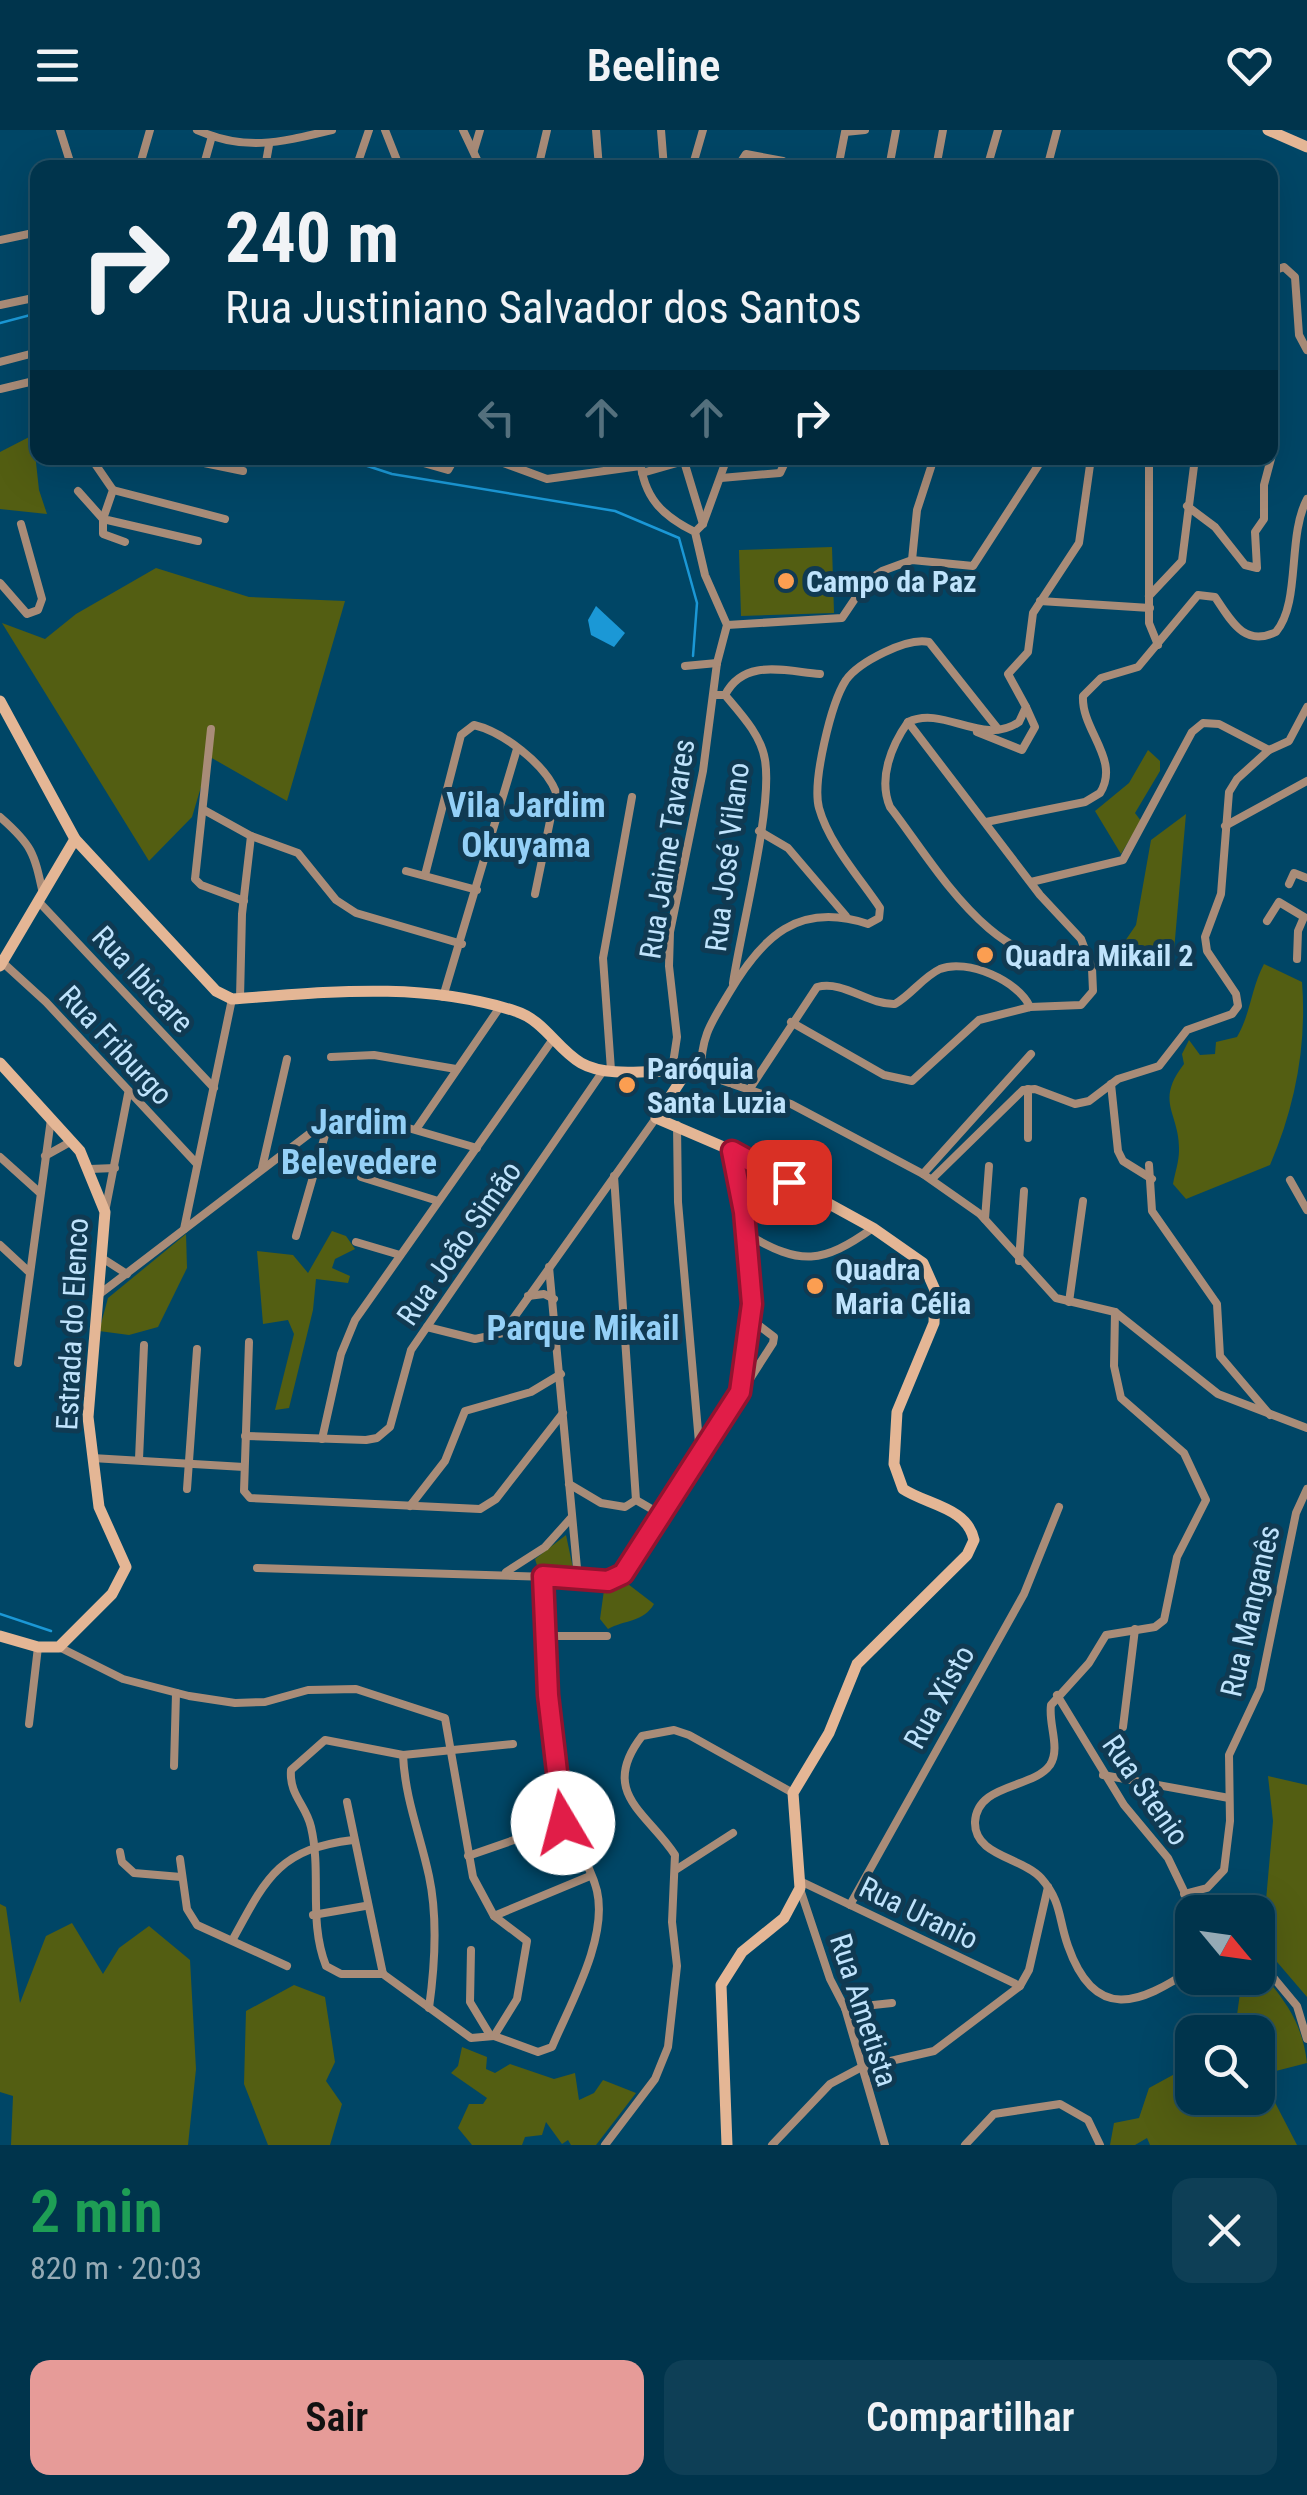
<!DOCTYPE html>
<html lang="pt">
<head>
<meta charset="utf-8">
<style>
  :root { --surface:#00344c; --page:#0e3f56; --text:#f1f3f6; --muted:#95aab5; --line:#224f64; --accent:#e69b98 }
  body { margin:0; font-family:"Roboto Condensed",sans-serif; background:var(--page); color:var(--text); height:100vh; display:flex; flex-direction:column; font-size:38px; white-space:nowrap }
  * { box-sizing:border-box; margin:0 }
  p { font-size:32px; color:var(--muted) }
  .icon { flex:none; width:55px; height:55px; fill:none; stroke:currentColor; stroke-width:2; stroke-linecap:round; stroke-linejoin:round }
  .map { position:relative; height:2015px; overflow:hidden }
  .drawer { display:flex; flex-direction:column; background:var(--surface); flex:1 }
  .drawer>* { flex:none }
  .guide { position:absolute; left:30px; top:30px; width:1248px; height:305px; border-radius:20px; box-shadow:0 10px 40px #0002,0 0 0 2px var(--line); background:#00344c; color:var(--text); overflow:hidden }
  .needle { width:65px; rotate:119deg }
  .buttons { position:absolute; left:1175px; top:1765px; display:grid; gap:20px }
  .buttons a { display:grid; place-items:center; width:100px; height:100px; border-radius:20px; background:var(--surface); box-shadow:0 10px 40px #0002,0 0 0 2px var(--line); font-size:50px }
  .pin { position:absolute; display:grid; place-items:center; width:85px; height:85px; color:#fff; margin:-42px; border-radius:20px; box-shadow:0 5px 15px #0006 }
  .me { position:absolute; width:110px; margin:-55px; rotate:352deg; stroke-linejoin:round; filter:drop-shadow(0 0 8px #0008) }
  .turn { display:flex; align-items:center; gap:35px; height:210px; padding:0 30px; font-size:45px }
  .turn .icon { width:130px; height:130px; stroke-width:2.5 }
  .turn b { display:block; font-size:70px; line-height:85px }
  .lanes { display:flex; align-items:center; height:95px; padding:0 30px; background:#0003; justify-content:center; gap:50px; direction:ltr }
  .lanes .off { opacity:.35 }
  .round { display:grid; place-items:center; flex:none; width:105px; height:105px; border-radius:20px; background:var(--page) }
  .head { display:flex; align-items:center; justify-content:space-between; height:170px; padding:0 30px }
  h1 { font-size:60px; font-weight:600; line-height:75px; color:#1e9e55 }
  .primary-button { display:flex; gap:20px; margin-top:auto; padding:20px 30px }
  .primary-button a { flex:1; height:115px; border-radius:20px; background:var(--accent); color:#111; font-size:40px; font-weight:600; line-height:115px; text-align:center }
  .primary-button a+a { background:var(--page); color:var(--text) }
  header { display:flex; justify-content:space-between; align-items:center; height:130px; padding:0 30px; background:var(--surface); font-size:45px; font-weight:600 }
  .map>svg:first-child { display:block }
  .green { fill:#535e12 }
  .water { fill:#1b98d6 }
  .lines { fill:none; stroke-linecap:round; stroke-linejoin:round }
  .stream { stroke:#1b98d6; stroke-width:2.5 }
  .street { stroke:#a98c78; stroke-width:8 }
  .secondary { stroke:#e4b695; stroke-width:11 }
  .route-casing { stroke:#92132f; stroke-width:25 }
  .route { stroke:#e11d48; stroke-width:18 }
  .poi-dot { fill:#fb9e51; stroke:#103a52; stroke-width:4 }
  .labels { text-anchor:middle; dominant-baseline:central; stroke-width:10; stroke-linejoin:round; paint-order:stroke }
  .poi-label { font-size:30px; font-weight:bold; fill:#bfe3fc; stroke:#103a52; text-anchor:start }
  .street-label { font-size:30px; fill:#bfe3fc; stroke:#103a52 }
  .quarter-label { font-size:35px; font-weight:bold; fill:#94d0f7; stroke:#103a52 }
</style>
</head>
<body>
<header><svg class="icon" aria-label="menu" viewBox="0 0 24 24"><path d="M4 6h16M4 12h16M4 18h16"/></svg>Beeline<svg class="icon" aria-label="heart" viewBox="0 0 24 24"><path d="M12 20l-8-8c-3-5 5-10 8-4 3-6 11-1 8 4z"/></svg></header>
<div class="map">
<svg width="1307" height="2015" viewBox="0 0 1307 2015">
  <rect width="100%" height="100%" fill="#004666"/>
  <g class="green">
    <polygon points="33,305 39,360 47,384 0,379 0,322"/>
    <polygon points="832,417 834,483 741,486 739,420"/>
    <polygon points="156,438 249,467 345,471 287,671 210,627 192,687 149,731 2,493 45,509 76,484"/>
    <polygon points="1148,620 1160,631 1160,641 1135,683 1141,691 1121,724 1095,681 1129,653"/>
    <polygon points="1186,684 1173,832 1139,826 1130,830 1123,814 1136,795 1151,710"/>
    <path d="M1264,834l38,18c5,64 -7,125 -32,183l-84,34 -13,-15c2,-11 6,-23 6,-33 1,-39 -25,-48 5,-87l-2,-10 7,-14 11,15 15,-1 1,-12 21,-5c14,-24 14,-49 27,-73z"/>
    <polygon points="332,1101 346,1106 355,1119 335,1129 332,1138 350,1146 348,1153 316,1149 313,1180 289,1278 275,1280 294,1204 288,1190 263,1194 257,1121 293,1125 308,1143"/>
    <polygon points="186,1104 187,1138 158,1197 129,1205 99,1201 108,1168"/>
    <polygon points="566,1405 573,1438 539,1442 535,1429"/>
    <path d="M624,1451l30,23c-10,18 -30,16 -46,25l-8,-10 4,-29z"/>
    <polygon points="1268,1646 1307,1655 1307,1867 1266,1819 1264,1793 1273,1691"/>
    <polygon points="0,1774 6,1777 20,1873 46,1806 72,1793 103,1844 119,1818 149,1796 190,1830 196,1939 188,2015 11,2015 13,1966 0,1962"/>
    <path d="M1258,1839c26,30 44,52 49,94l-39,10v16l29,56h-147l-3,-7 -12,7h-25l4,-22 25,-5 10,-30 33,-18 10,-14v42h66v-66h-29l6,-2 7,-52h16z"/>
    <polygon points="294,1855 325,1867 335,1932 326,1951 342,1974 330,2015 268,2015 244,1954 246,1881"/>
    <polygon points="462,1917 487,1927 486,1939 495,1943 510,1934 554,1949 575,1943 579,1970 594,1963 603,1950 636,1963 596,2015 571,2015 568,2010 562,2014 546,1992 542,2005 525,2007 522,2015 472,2015 458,1998 469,1974 483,1974 487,1968 451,1943 458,1936"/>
  </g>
  <polygon class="water" points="596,476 625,503 614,517 591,505 588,490"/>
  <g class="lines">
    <g class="stream">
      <polyline points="0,193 38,183"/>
      <polyline points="343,328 392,344 615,381 679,408 697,473 693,526"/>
      <polyline points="0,1484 51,1501"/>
    </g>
    <g class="street">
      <polyline points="60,0 72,38"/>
      <path d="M197,0c49,22 85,12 135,0"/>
      <polyline points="385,0 400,38"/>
      <polyline points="463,0 481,38"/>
      <polyline points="596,0 599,38"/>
      <polyline points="661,0 664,38"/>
      <polyline points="474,20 480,0"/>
      <polyline points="139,38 150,0"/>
      <polyline points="203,38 212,6"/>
      <polyline points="265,38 269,15"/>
      <polyline points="356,38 369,0"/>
      <polyline points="538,38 547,0"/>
      <polyline points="692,38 703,0"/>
      <polyline points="737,38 746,24 783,31 788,38"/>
      <polyline points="838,38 845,2 865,0"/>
      <polyline points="889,38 896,0"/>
      <polyline points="936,38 943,0"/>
      <polyline points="987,38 998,0"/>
      <polyline points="1047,38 1057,0"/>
      <polyline points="0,110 38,102"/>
      <polyline points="1270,142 1284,137 1295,147 1299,205 1307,220"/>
      <polyline points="0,175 38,167"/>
      <polyline points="0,232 38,222"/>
      <polyline points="0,259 38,250"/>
      <polyline points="91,328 113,360 103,389 198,411"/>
      <polyline points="180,328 243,341"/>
      <polyline points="406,328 448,340 455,328"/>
      <polyline points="490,328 547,349 640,336"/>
      <path d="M640,328c3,39 22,58 55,74l10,43 22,50 -10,38 -14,108 -33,161 -1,34 8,71 -5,33"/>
      <polyline points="683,328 703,394"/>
      <polyline points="1149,328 1149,493 1158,515"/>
      <polyline points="642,343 684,331"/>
      <polyline points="721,348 780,343 787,328"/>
      <polyline points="113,360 225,389"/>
      <polyline points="78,361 103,389 103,404 125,412"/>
      <polyline points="1187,376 1215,397 1245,435 1257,438 1255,402 1264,389 1264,355 1276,310 1270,288"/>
      <polyline points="695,402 703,394 727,328"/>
      <polyline points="912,430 917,380 934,328"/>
      <polyline points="0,453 27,484 38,480 42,469 21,394"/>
      <polyline points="1149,466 1182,431 1195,328"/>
      <polyline points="1040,471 1150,478"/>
      <polyline points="727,495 842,488 867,451 882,441 912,430 973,436 1043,328"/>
      <polyline points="685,536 717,533"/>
      <path d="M715,565h10c16,19 36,40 40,65 8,48 -24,169 -32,223"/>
      <path d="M725,565c19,-37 59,-24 95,-21"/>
      <polyline points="211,599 195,749 201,755 244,771"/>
      <polyline points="977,602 1022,620 1035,597 1026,577"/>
      <polyline points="204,680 251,706 298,723 336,770 356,783 462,814"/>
      <path d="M0,687c32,28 34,35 43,77"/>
      <path d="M986,692l99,-20 15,-9c21,-33 -19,-63 -17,-97l18,-18 37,-11 60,-72 17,2c17,25 29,50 61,35 25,-30 11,-95 31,-133"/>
      <polyline points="1225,696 1307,651"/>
      <polyline points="759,701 788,718 846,786"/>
      <polyline points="406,741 477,760"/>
      <path d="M425,745l36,-140 13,-10c29,7 71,39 82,67l-21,102"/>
      <polyline points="1031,752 1123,730 1192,602 1203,593 1219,594 1269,620"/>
      <polyline points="1289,754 1294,743 1307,748"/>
      <polyline points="39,772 214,958"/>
      <polyline points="1267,791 1279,772 1304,787 1298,801 1297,829"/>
      <path d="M1088,824c-88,31 -154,-91 -198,-147 -12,-28 1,-61 18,-85 36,-17 74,25 111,0l7,-15 -18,-33 20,-22 5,-39 46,-70 12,-85"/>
      <polyline points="0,830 46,872 197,1034"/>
      <polyline points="443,867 517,619"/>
      <polyline points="240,868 242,784 251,706"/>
      <polyline points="791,892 884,945 912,951 979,890 1030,877 1081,875 1093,861 1092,838 1081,809 1040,765 908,592"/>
      <polyline points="331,927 374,925 456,939"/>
      <polyline points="611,940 603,828 632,667"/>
      <polyline points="697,942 791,974 923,1044 980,1084 1056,1168 1115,1182 1218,1264 1307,1298"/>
      <path d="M701,942c0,-36 10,-49 28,-79 33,-56 69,-92 139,-69l11,-6 1,-10c-20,-30 -51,-64 -61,-100 -7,-26 12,-105 27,-128 13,-18 61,-43 83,-38l69,87"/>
      <polyline points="1111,954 1118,1021 1123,1031 1152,1049"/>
      <path d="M751,957l66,-100c27,-7 51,18 78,17 16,-9 28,-27 45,-35 27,-11 79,12 90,38"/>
      <polyline points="1028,959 1028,1008"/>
      <polyline points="677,995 678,1072 700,1324"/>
      <polyline points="417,998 500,877"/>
      <path d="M733,1021c18,83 24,154 8,238"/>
      <polyline points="45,1026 72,1011"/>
      <polyline points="0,1027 39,1062"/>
      <polyline points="1149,1035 1152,1081 1217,1174 1220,1226 1270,1285"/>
      <polyline points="262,1038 287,929"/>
      <polyline points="90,1039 115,1038"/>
      <polyline points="923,1044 1031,924"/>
      <polyline points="614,1046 636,1370"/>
      <polyline points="361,1047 438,1071"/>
      <polyline points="932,1049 1023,960 1035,959 1075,974 1089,971 1118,949 1159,936 1187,900 1232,884 1238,876 1236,864 1207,821 1205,807 1221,764 1229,662 1237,649 1269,620 1289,611 1307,577"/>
      <polyline points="1290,1050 1307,1080"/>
      <polyline points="105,1082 128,964"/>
      <polyline points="985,1089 989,1036"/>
      <polyline points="184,1099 232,869"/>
      <path d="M747,1104c54,32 75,30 126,-6"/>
      <polyline points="296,1106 330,988"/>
      <polyline points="356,1112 400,1125"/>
      <polyline points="0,1115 28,1141"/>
      <polyline points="102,1128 127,1144"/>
      <polyline points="1019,1131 1024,1061"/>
      <polyline points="549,1137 578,1449"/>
      <polyline points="97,1166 330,988 367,986 477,1018"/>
      <polyline points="528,1166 544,1164 554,1169"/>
      <polyline points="1069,1172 1083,1071"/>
      <path d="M1115,1182l-1,54 7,32 63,55 22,47 -29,57 -13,63 -9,7 -49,8 -17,28 -38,42c-3,19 10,43 -1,60 -17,24 -73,18 -75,57 -1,34 47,35 66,56 21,24 17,40 27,68 27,77 72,58 124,23"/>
      <polyline points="427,1197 475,1209 503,1203 656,988"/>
      <polyline points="249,1212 244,1361 250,1368 480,1379 496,1369 563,1283"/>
      <polyline points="18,1233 51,989"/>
      <polyline points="245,1306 366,1310 377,1308 390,1297 411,1220 603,941"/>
      <polyline points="322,1309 341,1224 355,1190 553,909"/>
      <polyline points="92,1328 244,1337"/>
      <polyline points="139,1329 144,1215"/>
      <polyline points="569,1354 601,1373 625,1377 636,1370 662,1385"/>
      <polyline points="187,1359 197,1219"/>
      <polyline points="410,1376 445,1331 465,1281 531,1262 561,1244"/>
      <polyline points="257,1438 616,1449 630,1436 773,1213 774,1207 753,1191"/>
      <polyline points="506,1442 545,1417 571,1388"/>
      <polyline points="545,1506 607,1506"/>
      <polyline points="59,1517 123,1549 189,1566 235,1573 265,1572 308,1560 356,1559 445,1588 473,1747 494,1786 527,1811 517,1869 494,1906 471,1908 383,1844"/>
      <polyline points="1057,1565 1124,1675 1168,1728 1194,1782"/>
      <polyline points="29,1594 38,1517"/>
      <polyline points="1123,1597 1135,1499"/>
      <path d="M403,1625c2,44 17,79 26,121 9,42 6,89 0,132"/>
      <polyline points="174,1636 176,1563"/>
      <polyline points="1103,1645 1229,1668"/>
      <polyline points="347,1672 383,1844"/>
      <polyline points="120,1722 122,1732 134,1743 181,1747"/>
      <polyline points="468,1726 563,1693"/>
      <polyline points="180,1729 187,1779 197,1795 287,1836"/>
      <polyline points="677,1739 733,1703"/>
      <polyline points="800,1751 1020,1856"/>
      <polyline points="800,1759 830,1849 845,1878 885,2015"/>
      <polyline points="1184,1764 1207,1758 1224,1740 1230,1691 1229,1625 1260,1559 1296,1383 1307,1359"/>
      <polyline points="850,1775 1024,1464 1059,1377"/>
      <polyline points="313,1785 365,1776"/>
      <polyline points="494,1786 590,1746"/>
      <polyline points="1258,1802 1258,1805"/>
      <path d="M233,1809c33,-61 46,-90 120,-99"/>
      <polyline points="471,1820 470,1872 490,1905"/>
      <polyline points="1258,1829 1297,1876 1307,1909"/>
      <path d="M383,1844h-42l-15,-8c-18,-46 -4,-92 -15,-139 -5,-22 -22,-32 -20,-57l34,-30 78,15 110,-11"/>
      <polyline points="845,1878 892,1873"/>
      <path d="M494,1906l44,16 14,-5c18,-43 56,-108 45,-156 -8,-33 -32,-58 -39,-93l-15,-222"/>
      <path d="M605,2015l50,-66 13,-32 9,-81 -5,-44 3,-67c-27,-42 -77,-62 -33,-119l32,-6 15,5 104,58"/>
      <polyline points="772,2015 830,1954 860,1938 934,1921 1020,1856 1029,1840 1048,1757"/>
      <polyline points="965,2015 994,1984 1060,1974 1088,1990 1100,2015"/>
    </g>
    <g class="secondary">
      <polyline points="1268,0 1307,17"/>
      <path d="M0,571l75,138 141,152 16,8c96,-7 190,-18 283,12 29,9 41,37 66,52 28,16 74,6 106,8"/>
      <polyline points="0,836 75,709"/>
      <polyline points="0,933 80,1021 105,1082 88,1287 99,1377 126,1437 112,1464 59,1517 38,1517 0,1506"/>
      <path d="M687,941l-31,47 77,33 140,77 50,35 12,27 -1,33 -37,89 -3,52 9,25c24,16 64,18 71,51l-7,15 -110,109 -28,69 -36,60 7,95 -16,30 -42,34 -21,33 6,160"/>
    </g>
  </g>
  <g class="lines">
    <g class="route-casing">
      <polyline id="route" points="563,1693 548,1565 543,1446 608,1451 623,1444 740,1262 752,1174 744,1082 732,1021 789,1052"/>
    </g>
    <use href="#route" class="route"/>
  </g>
  <g class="poi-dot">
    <circle cx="786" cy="451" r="10"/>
    <circle cx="985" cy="825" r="10"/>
    <circle cx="627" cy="955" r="10"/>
    <circle cx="815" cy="1156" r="10"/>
  </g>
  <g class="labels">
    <g class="poi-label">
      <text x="806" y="451">Campo da Paz</text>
      <text x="1005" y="825">Quadra Mikail 2</text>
      <text x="647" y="938">Paróquia<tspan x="647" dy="34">Santa Luzia</tspan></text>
      <text x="835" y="1139">Quadra<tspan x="835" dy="34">Maria Célia</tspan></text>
    </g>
    <g class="street-label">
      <text transform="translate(667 719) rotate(-81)">Rua Jaime Tavares</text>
      <text transform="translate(727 727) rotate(-83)">Rua José Vilano</text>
      <text transform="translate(143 849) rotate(47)">Rua Ibicare</text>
      <text transform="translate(116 915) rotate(47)">Rua Friburgo</text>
      <text transform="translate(459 1113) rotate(-55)">Rua João Simão</text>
      <text transform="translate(72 1194) rotate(-87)">Estrada do Elenco</text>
      <text transform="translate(1250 1481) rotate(-77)">Rua Manganês</text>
      <text transform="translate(939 1567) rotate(-61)">Rua Xisto</text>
      <text transform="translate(1146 1660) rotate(55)">Rua Stenio</text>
      <text transform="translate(919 1783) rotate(26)">Rua Uranio</text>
      <text transform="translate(864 1880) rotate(72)">Rua Ametista</text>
    </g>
    <g class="quarter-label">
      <text x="526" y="675">Vila Jardim<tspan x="526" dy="40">Okuyama</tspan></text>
      <text x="359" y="992">Jardim<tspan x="359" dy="40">Belevedere</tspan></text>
      <text x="583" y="1198">Parque Mikail</text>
    </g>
  </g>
</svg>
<div class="buttons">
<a><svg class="needle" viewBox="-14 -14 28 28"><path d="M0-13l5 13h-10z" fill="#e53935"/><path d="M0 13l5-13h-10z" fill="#95aab5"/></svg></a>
<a><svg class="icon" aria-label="search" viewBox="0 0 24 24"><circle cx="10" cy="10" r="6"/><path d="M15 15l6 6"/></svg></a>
</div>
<div class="pin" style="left:789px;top:1052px;background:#d93025"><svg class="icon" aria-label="arrive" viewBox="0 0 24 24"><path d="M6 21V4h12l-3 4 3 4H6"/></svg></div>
<svg class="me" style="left:563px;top:1693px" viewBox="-20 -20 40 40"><circle r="19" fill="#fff"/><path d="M0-13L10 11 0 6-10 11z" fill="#e11d48"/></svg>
<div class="guide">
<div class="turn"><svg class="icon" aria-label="right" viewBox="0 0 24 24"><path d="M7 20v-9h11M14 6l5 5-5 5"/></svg><div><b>240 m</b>Rua Justiniano Salvador dos Santos</div></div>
<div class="lanes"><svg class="icon off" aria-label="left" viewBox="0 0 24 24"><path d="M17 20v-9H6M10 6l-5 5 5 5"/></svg><svg class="icon off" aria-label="ahead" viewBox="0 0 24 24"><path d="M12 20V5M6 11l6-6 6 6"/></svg><svg class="icon off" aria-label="ahead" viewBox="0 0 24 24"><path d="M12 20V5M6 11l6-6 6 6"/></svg><svg class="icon" aria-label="right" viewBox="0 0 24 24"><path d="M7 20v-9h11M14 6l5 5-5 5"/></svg></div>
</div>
</div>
<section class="drawer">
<div class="head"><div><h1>2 min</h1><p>820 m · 20:03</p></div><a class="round"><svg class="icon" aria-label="close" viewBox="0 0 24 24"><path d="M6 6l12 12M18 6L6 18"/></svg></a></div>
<div class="primary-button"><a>Sair</a><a>Compartilhar</a></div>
</section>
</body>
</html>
